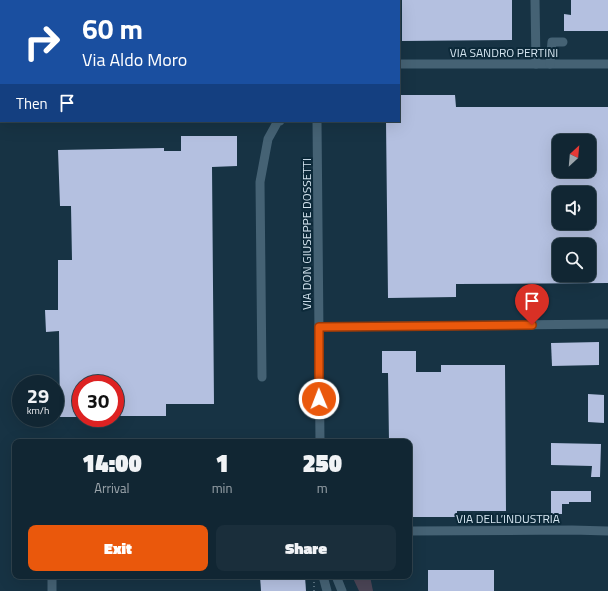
<!DOCTYPE html>
<html lang="en">
<head>
<meta charset="utf-8">
<style>
  :root { --surface:#112633; --page:#1a2e3b; --text:#f1f3f6; --muted:#9ca5ac; --line:#30434e; --accent:#ea580c }
  body { margin:0; font-family:"Titillium Web",sans-serif; background:var(--page); color:var(--text); height:100vh; display:flex; flex-direction:column; font-size:15px; white-space:nowrap }
  * { box-sizing:border-box; margin:0 }
  p { font-size:13px; color:var(--muted) }
  .icon { flex:none; width:22px; height:22px; fill:none; stroke:currentColor; stroke-width:2; stroke-linecap:round; stroke-linejoin:round }
  .map { position:relative; flex:1; overflow:hidden }
  .panel { position:absolute; left:12px; top:439px; width:400px; height:140px; display:flex; flex-direction:column; background:var(--surface); border-radius:8px; box-shadow:0 4px 16px #0002,0 0 0 1px var(--line) }
  .panel>* { flex:none }
  .banner { position:absolute; left:0px; top:0px; width:400px; height:122px; box-shadow:0 4px 16px #0002,0 0 0 1px var(--line); background:#1a4fa0; color:#fff; overflow:hidden }
  .needle { width:26px; rotate:26deg }
  .tools { position:absolute; left:552px; top:134px; display:grid; gap:8px }
  .tools a { display:grid; place-items:center; width:44px; height:44px; border-radius:8px; background:var(--surface); box-shadow:0 4px 16px #0002,0 0 0 1px var(--line); font-size:20px }
  .speed { position:absolute; left:12px; top:375px; display:flex; gap:8px; font-size:20px; font-weight:700; text-align:center }
  .speed>* { display:grid; place-content:center; width:52px; height:52px; border-radius:50%; background:var(--surface); box-shadow:0 4px 16px #0002,0 0 0 1px var(--line); line-height:1 }
  .speed small { font-size:10px; font-weight:400 }
  .speed .limit { border:6px solid #d22; background:#fff; color:#111 }
  .pin { position:absolute; display:grid; place-items:center; width:34px; height:34px; color:#fff; margin:-41px -17px; border-radius:50% 50% 50% 0; rotate:-45deg; box-shadow:0 0 4px #0007 }
  .pin .icon { rotate:45deg }
  .me { position:absolute; width:44px; margin:-22px; rotate:359deg; stroke-linejoin:round; filter:drop-shadow(0 0 3px #0008) }
  .turn { display:flex; align-items:center; gap:14px; height:84px; padding:0 16px; font-size:18px }
  .turn .icon { width:52px; height:52px; stroke-width:2.5 }
  .turn b { display:block; font-size:28px; line-height:34px }
  .then { display:flex; align-items:center; height:38px; padding:0 16px; background:#0003; gap:8px; font-size:15px }
  .eta { display:flex; justify-content:space-evenly; align-items:center; height:68px; text-align:center }
  .eta b { font-size:24px; font-weight:800; line-height:28px }
  .button { display:flex; gap:8px; margin-top:auto; padding:8px 16px }
  .button a { flex:1; height:46px; border-radius:8px; background:var(--accent); color:#fff; font-size:16px; font-weight:800; line-height:46px; text-align:center }
  .button a+a { background:var(--page); color:var(--text) }
  .map>svg:first-child { display:block }
  .green { fill:#4b4556 }
  .building { fill:#b4c0e0; fill-rule:evenodd }
  .lines { fill:none; stroke-linecap:round; stroke-linejoin:round }
  .path { stroke:#728897; stroke-width:1.5; stroke-dasharray:1 3; stroke-linecap:butt }
  .minor { stroke:#456274; stroke-width:9 }
  .route-casing { stroke:#983908; stroke-width:10 }
  .route { stroke:#ea580c; stroke-width:7 }
  .labels { text-anchor:middle; dominant-baseline:central; stroke-width:4; stroke-linejoin:round; paint-order:stroke }
  .street-label { font-size:12px; fill:#d5e5f0; stroke:#0c2939 }
</style>
</head>
<body>
<div class="map">
<svg width="608" height="591" viewBox="0 0 608 591">
  <rect width="100%" height="100%" fill="#173344"/>
  <polygon class="green" points="352,576 370,576 373,591 359,591"/>
  <g class="building">
    <polygon points="402,0 512,0 512,40 402,41"/>
    <polygon points="571,0 608,0 608,31 564,31 564,14 571,15"/>
    <path d="M399,95h56l1,12h152v176l-152,1v13l-68,1 -2,-177h13zM559,141h30v30h-30zM559,193h30v30h-30zM559,245h30v30h-30z"/>
    <polygon points="181,136 237,136 237,166 212,167 214,404 166,404 166,416 115,416 115,384 81,384 81,417 60,417 59,331 46,332 45,310 58,310 58,260 72,260 71,206 60,206 58,150 164,148 164,151 181,151"/>
    <polygon points="599,342 599,365 552,366 551,343"/>
    <polygon points="382,351 416,351 416,372 441,372 441,365 505,365 506,511 457,511 457,517 409,517 409,442 389,442 388,373 382,373"/>
    <polygon points="588,394 604,395 604,423 588,422"/>
    <polygon points="551,443 601,444 600,477 591,477 592,466 551,465"/>
    <polygon points="551,491 591,491 591,502 569,502 569,504 562,504 562,514 551,514"/>
    <rect x="428" y="570" width="66" height="21"/>
    <polygon points="260,576 305,576 306,591 261,591"/>
  </g>
  <g class="lines">
    <polyline class="path" points="314,591 314,577"/>
    <g class="minor">
      <polyline points="316,0 316,1"/>
      <polyline points="535,0 536,64"/>
      <polyline points="0,50 1,50"/>
      <polyline points="399,64 608,64"/>
      <polyline points="550,64 552,42 563,42"/>
      <polyline points="317,121 320,442"/>
      <polyline points="319,327 608,324"/>
      <polyline points="262,377 260,182 268,139 278,121 280,121"/>
      <polyline points="409,531 572,530 608,531"/>
      <polyline points="323,576 327,591"/>
      <polyline points="336,576 342,591"/>
      <polyline points="52,591 52,576"/>
    </g>
  </g>
  <g class="lines">
    <g class="route-casing">
      <polyline id="route" points="319,399 319,327 532,325"/>
    </g>
    <use href="#route" class="route"/>
  </g>
  <g class="labels">
    <g class="street-label">
      <text x="504" y="52">VIA SANDRO PERTINI</text>
      <text transform="translate(306 234) rotate(-90)">VIA DON GIUSEPPE DOSSETTI</text>
      <text x="508" y="518">VIA DELL’INDUSTRIA</text>
    </g>
  </g>
</svg>
<div class="tools">
<a><svg class="needle" viewBox="-14 -14 28 28"><path d="M0-13l5 13h-10z" fill="#e53935"/><path d="M0 13l5-13h-10z" fill="#9ca5ac"/></svg></a>
<a><svg class="icon" aria-label="sound" viewBox="0 0 24 24"><path d="M4 9h4l5-4v14l-5-4H4zM17 9q2 3 0 6"/></svg></a>
<a><svg class="icon" aria-label="search" viewBox="0 0 24 24"><circle cx="10" cy="10" r="6"/><path d="M15 15l6 6"/></svg></a>
</div>
<div class="speed"><div>29<small>km/h</small></div><div class="limit">30</div></div>
<div class="pin" style="left:532px;top:325px;background:#d93025"><svg class="icon" aria-label="arrive" viewBox="0 0 24 24"><path d="M6 21V4h12l-3 4 3 4H6"/></svg></div>
<svg class="me" style="left:319px;top:399px" viewBox="-20 -20 40 40"><circle r="17" fill="#ea580c" stroke="#fff" stroke-width="3"/><path d="M0-11L8 9 0 5-8 9z" fill="#fff"/></svg>
<div class="banner">
<div class="turn"><svg class="icon" aria-label="right" viewBox="0 0 24 24"><path d="M7 20v-9h11M14 6l5 5-5 5"/></svg><div><b>60 m</b>Via Aldo Moro</div></div>
<div class="then">Then<svg class="icon" aria-label="arrive" viewBox="0 0 24 24"><path d="M6 21V4h12l-3 4 3 4H6"/></svg></div>
</div>
<section class="panel">
<div class="eta">
<div><b>14:00</b><p>Arrival</p></div>
<div><b>1</b><p>min</p></div>
<div><b>250</b><p>m</p></div>
</div>
<div class="button"><a>Exit</a><a>Share</a></div>
</section>
</div>
</body>
</html>
